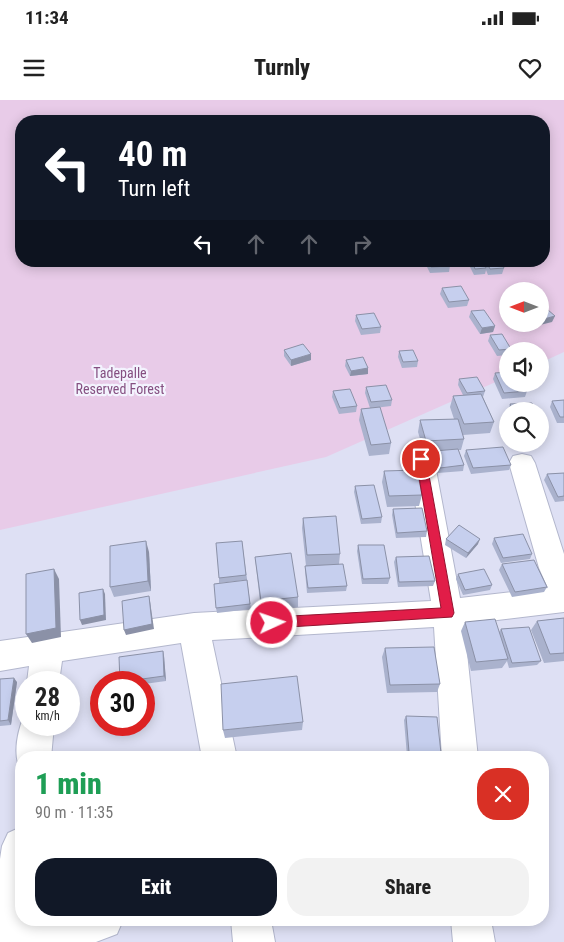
<!DOCTYPE html>
<html lang="en">
<head>
<meta charset="utf-8">
<style>
  :root { --surface:#fff; --page:#f2f2f2; --text:#222; --muted:#767676; --accent:#111827 }
  body { margin:0; font-family:"Roboto Condensed",sans-serif; background:var(--page); color:var(--text); height:100vh; display:flex; flex-direction:column; font-size:19px; white-space:nowrap }
  * { box-sizing:border-box; margin:0 }
  p { font-size:16px; color:var(--muted) }
  .icon { flex:none; width:28px; height:28px; fill:none; stroke:currentColor; stroke-width:2; stroke-linecap:round; stroke-linejoin:round }
  .map { position:relative; flex:1; overflow:hidden }
  .panel { position:absolute; left:15px; top:651px; width:534px; height:175px; display:flex; flex-direction:column; background:var(--surface); border-radius:20px; box-shadow:0 2px 12px #0003 }
  .panel>* { flex:none }
  .top-card { position:absolute; left:15px; top:15px; width:535px; height:152px; border-radius:20px; box-shadow:0 2px 12px #0003; background:#111827; color:#fff; overflow:hidden }
  .needle { width:32px; rotate:270deg }
  .tools { position:absolute; left:499px; top:182px; display:grid; gap:10px }
  .tools a { display:grid; place-items:center; width:50px; height:50px; border-radius:50%; background:var(--surface); box-shadow:0 2px 12px #0003; font-size:25px }
  .speed { position:absolute; left:15px; top:571px; display:flex; gap:10px; font-size:25px; font-weight:700; text-align:center }
  .speed>* { display:grid; place-content:center; width:65px; height:65px; border-radius:50%; background:var(--surface); box-shadow:0 2px 12px #0003; line-height:1 }
  .speed small { font-size:12px; font-weight:400 }
  .speed .limit { border:8px solid #d22; background:#fff; color:#111 }
  .pin { position:absolute; display:grid; place-items:center; width:42px; height:42px; color:#fff; margin:-21px; border:2px solid #fff; border-radius:50%; box-shadow:0 1px 5px #0007 }
  .me { position:absolute; width:55px; margin:-28px; rotate:87deg; stroke-linejoin:round; filter:drop-shadow(0 0 4px #0008) }
  .turn { display:flex; align-items:center; gap:18px; height:105px; padding:0 20px; font-size:22px }
  .turn .icon { width:65px; height:65px; stroke-width:2.5 }
  .turn b { display:block; font-size:35px; line-height:42px }
  .lanes { display:flex; align-items:center; height:48px; padding:0 20px; background:#0003; justify-content:center; gap:25px; direction:ltr }
  .lanes .off { opacity:.35 }
  .round { display:grid; place-items:center; flex:none; width:52px; height:52px; border-radius:20px; background:var(--page) }
  .overview { display:flex; align-items:center; justify-content:space-between; height:85px; padding:0 20px }
  h1 { font-size:30px; font-weight:800; line-height:38px; color:#1e9e55 }
  .action { display:flex; gap:10px; margin-top:auto; padding:10px 20px }
  .action a { flex:1; height:58px; border-radius:20px; background:var(--accent); color:#fff; font-size:20px; font-weight:800; line-height:58px; text-align:center }
  .action a+a { background:var(--page); color:var(--text) }
  .status { display:flex; justify-content:space-between; align-items:center; height:35px; padding:0 25px; background:var(--surface); direction:ltr }
  .status svg { height:14px; fill:currentColor }
  header { display:flex; justify-content:space-between; align-items:center; height:65px; padding:0 20px; background:var(--surface); font-size:22px; font-weight:800 }
  .map>svg:first-child { display:block }
  .residential { fill:#dee0f4; fill-rule:evenodd }
  .green { fill:#e8cbe8; fill-rule:evenodd }
  .lines { fill:none; stroke-linecap:round; stroke-linejoin:round }
  .minor-casing { stroke:#b3b7cd; stroke-width:2 }
  .minor { fill:#fff; fill-rule:evenodd }
  .wall { fill:#aab2cd }
  .shaded-wall { fill:#8b91a7 }
  .building { fill:#c6cfee; stroke:#8b91a7 }
  .route { fill:#e11d48; stroke:#92132f }
  .labels { text-anchor:middle; dominant-baseline:central; stroke-width:4.5; stroke-linejoin:round; paint-order:stroke }
  .park-label { font-size:14px; fill:#854f81; stroke:#f3f3fe }
</style>
</head>
<body>
<div class="status"><b>11:34</b><svg viewBox="0 0 49 12"><path d="M0 12V9h3v3zM5 12V6h3v6zM10 12V3h3v9zM15 12V0h3v12zM26 1h20v11H26zM47 4h2v5h-2z"/></svg></div>
<header><svg class="icon" aria-label="menu" viewBox="0 0 24 24"><path d="M4 6h16M4 12h16M4 18h16"/></svg>Turnly<svg class="icon" aria-label="heart" viewBox="0 0 24 24"><path d="M12 20l-8-8c-3-5 5-10 8-4 3-6 11-1 8 4z"/></svg></header>
<div class="map">
<svg width="564" height="842" viewBox="0 0 564 842">
  <rect width="100%" height="100%" fill="#ecedfb"/>
  <path class="residential" d="M564,16v826h-564v-664l66,-17h478zM508,191h32v33h-32zM508,251h32v33h-32zM508,311h32v33h-32zM26,582h43v43h-43zM101,582h43v43h-43zM21,658h521v162h-521z"/>
  <path class="green" d="M0,0h564v252l-24,11v-12h-32l-1,26 -181,80 -326,73zM21,21h523v140h-523zM508,191h32v33h-32z"/>
  <g class="lines">
    <g class="minor-casing">
      <g id="minor">
        <polygon points="421,350 430,352 434,359 460,498 548,488 539,468 509,363 513,356 522,354 531,356 535,363 564,454 564,512 464,524 478,658 442,658 434,527 212,540 237,658 202,658 181,543 62,561 59,582 27,582 29,566 0,571 0,541 194,513 431,501 408,359 412,352"/>
        <path d="M25,613l1,12h28l-3,33h-30v13c-9,-17 -3,-41 4,-58z"/>
        <polygon points="21,727 21,820 123,820 117,834 96,842 0,842 0,759 2,746 8,733"/>
        <polygon points="231,820 271,820 275,842 233,842"/>
        <polygon points="451,820 491,820 495,842 453,842"/>
      </g>
    </g>
    <use href="#minor" class="minor"/>
  </g>
  <g class="wall">
    <polygon points="424,161 448,161 450,166 449,172 430,173"/>
    <polygon points="472,161 484,164 485,161 501,161 504,168 502,174 488,175 486,170 485,174 474,175 470,167"/>
    <polygon points="442,188 469,200 467,206 448,208 440,194"/>
    <polygon points="471,211 495,226 493,232 480,234 469,217"/>
    <polygon points="506,212 508,212 508,223 504,218"/>
    <polygon points="356,215 381,227 380,233 361,235 355,221"/>
    <polygon points="490,235 511,249 510,251 508,251 508,255 497,256 488,241"/>
    <polygon points="284,250 311,260 291,266 284,256"/>
    <polygon points="399,251 418,261 417,267 402,268 398,257"/>
    <polygon points="346,260 368,268 368,274 350,276 345,266"/>
    <polygon points="495,273 527,291 525,297 502,299 493,279"/>
    <polygon points="459,279 485,291 483,297 494,322 490,333 463,335 464,339 461,350 458,350 464,365 463,371 438,373 432,357 433,351 424,352 418,332 420,320 454,319 450,307 453,296 463,295 458,285"/>
    <polygon points="366,287 392,300 391,306 374,308 391,343 389,354 369,356 359,320 361,309 370,308 365,293"/>
    <polygon points="333,291 357,306 356,312 339,314 332,297"/>
    <polygon points="564,300 564,323 557,323 550,307 552,301"/>
    <polygon points="510,304 536,311 509,311 508,310"/>
    <polygon points="466,350 511,365 509,370 471,374 464,356"/>
    <polygon points="384,371 422,395 419,406 387,407 382,382"/>
    <polygon points="564,373 564,401 555,402 544,380 547,374"/>
    <polygon points="355,386 382,417 381,423 361,424 354,392"/>
    <polygon points="393,409 427,431 426,437 396,438 392,415"/>
    <polygon points="303,418 340,454 339,464 347,486 346,491 307,493 305,471 305,466 306,466 302,428"/>
    <polygon points="494,438 532,454 530,459 501,463 492,444"/>
    <polygon points="446,439 478,444 466,458 445,445"/>
    <polygon points="242,441 251,509 217,513 216,508 246,480 219,483 219,478"/>
    <polygon points="358,445 390,478 388,484 362,484 357,451"/>
    <polygon points="149,452 151,491 114,497 110,487"/>
    <polygon points="255,457 298,497 298,507 261,511"/>
    <polygon points="396,457 435,481 433,486 398,487 394,462"/>
    <polygon points="502,464 547,487 544,492 512,497 499,470"/>
    <polygon points="458,474 492,485 490,490 463,495 456,479"/>
    <polygon points="564,518 564,561 544,563 531,530 537,521"/>
    <polygon points="465,522 499,532 501,529 541,561 537,565 509,568 507,561 502,568 471,571 461,531"/>
    <polygon points="385,548 440,584 437,592 387,593 382,557"/>
    <polygon points="163,551 164,556 166,581 144,584 144,582 120,582"/>
    <polygon points="0,579 17,582 11,625 0,626"/>
    <polygon points="406,616 441,653 439,657 407,656 404,620"/>
    <polygon points="303,622 302,630 225,638 223,630"/>
  </g>
  <g class="shaded-wall">
    <polygon points="555,216 552,222 536,226 537,224 540,224 540,220"/>
    <polygon points="512,224 526,224 525,225 511,227"/>
    <polygon points="495,226 493,232 480,234 482,228"/>
    <polygon points="311,254 311,260 291,266 291,260"/>
    <polygon points="368,268 368,274 350,276 351,271"/>
    <polygon points="480,439 478,444 466,458 468,453"/>
    <polygon points="146,441 149,452 151,491 148,481"/>
    <polygon points="54,469 59,479 61,537 32,543 26,534"/>
    <polygon points="103,489 105,494 106,520 82,525 80,520"/>
    <polygon points="149,496 150,501 154,529 126,535 124,530"/>
    <polygon points="163,551 164,556 166,581 164,576"/>
    <polygon points="14,578 17,582 11,625 8,620"/>
  </g>
  <g class="building">
    <polygon points="428,161 448,161 450,166 431,167"/>
    <polygon points="472,161 483,161 486,168 475,169"/>
    <polygon points="486,161 501,161 504,168 490,169"/>
    <polygon points="461,186 469,200 449,202 442,188"/>
    <polygon points="540,203 555,216 540,220"/>
    <polygon points="484,210 495,226 482,228 471,211"/>
    <polygon points="374,213 381,227 362,229 356,215"/>
    <polygon points="502,234 511,249 499,250 490,235"/>
    <polygon points="303,244 311,254 291,260 284,250"/>
    <polygon points="413,250 418,261 403,262 399,251"/>
    <polygon points="363,257 368,268 351,271 346,260"/>
    <polygon points="508,272 508,284 524,284 527,291 504,293 495,273"/>
    <polygon points="477,277 485,291 467,293 459,279"/>
    <polygon points="386,285 392,300 371,302 366,287"/>
    <polygon points="350,289 357,306 340,308 333,291"/>
    <polygon points="481,294 494,322 464,324 453,296"/>
    <polygon points="564,300 564,317 560,317 552,301"/>
    <polygon points="532,303 536,311 513,311 510,304"/>
    <polygon points="380,307 391,343 371,345 361,309"/>
    <polygon points="458,319 464,339 426,341 420,320"/>
    <polygon points="503,347 511,365 473,368 466,350"/>
    <polygon points="458,349 464,365 440,368 434,351"/>
    <polygon points="417,370 422,395 389,396 384,371"/>
    <polygon points="564,373 564,396 558,397 547,374"/>
    <polygon points="374,385 382,417 362,419 355,386"/>
    <polygon points="422,408 427,431 397,433 393,409"/>
    <polygon points="336,416 340,454 307,455 303,418"/>
    <polygon points="459,425 480,439 468,453 446,439"/>
    <polygon points="523,434 532,454 503,458 494,438"/>
    <polygon points="146,441 148,481 110,487 110,446"/>
    <polygon points="242,441 246,475 219,478 216,443"/>
    <polygon points="358,445 384,445 390,478 363,479"/>
    <polygon points="291,453 298,497 261,501 255,457"/>
    <polygon points="429,456 435,481 399,482 396,457"/>
    <polygon points="534,460 547,487 515,492 502,464"/>
    <polygon points="343,464 347,486 308,488 305,466"/>
    <polygon points="54,469 56,528 26,534 26,474"/>
    <polygon points="484,469 492,485 465,490 458,474"/>
    <polygon points="247,480 250,504 216,508 214,484"/>
    <polygon points="103,489 104,515 80,520 79,493"/>
    <polygon points="149,496 152,524 124,530 122,501"/>
    <polygon points="564,518 564,553 550,554 537,521"/>
    <polygon points="495,519 508,559 476,562 465,522"/>
    <polygon points="529,527 541,561 512,563 501,529"/>
    <polygon points="434,547 440,584 390,585 385,548"/>
    <polygon points="163,551 164,576 120,582 119,557"/>
    <polygon points="297,576 303,622 223,630 221,584"/>
    <polygon points="14,578 8,620 0,621 0,579"/>
    <polygon points="406,616 437,617 441,653 409,652"/>
  </g>
  <polygon class="route" points="421,355 426,359 454,513 452,517 272,528 267,527 266,523 267,519 272,517 441,508 416,359"/>
  <g class="labels">
    <g class="park-label">
      <text x="120" y="273">Tadepalle<tspan x="120" dy="16">Reserved Forest</tspan></text>
    </g>
  </g>
</svg>
<div class="tools">
<a><svg class="needle" viewBox="-14 -14 28 28"><path d="M0-13l5 13h-10z" fill="#e53935"/><path d="M0 13l5-13h-10z" fill="#767676"/></svg></a>
<a><svg class="icon" aria-label="sound" viewBox="0 0 24 24"><path d="M4 9h4l5-4v14l-5-4H4zM17 9q2 3 0 6"/></svg></a>
<a><svg class="icon" aria-label="search" viewBox="0 0 24 24"><circle cx="10" cy="10" r="6"/><path d="M15 15l6 6"/></svg></a>
</div>
<div class="speed"><div>28<small>km/h</small></div><div class="limit">30</div></div>
<div class="pin" style="left:421px;top:359px;background:#d93025"><svg class="icon" aria-label="arrive" viewBox="0 0 24 24"><path d="M6 21V4h12l-3 4 3 4H6"/></svg></div>
<svg class="me" style="left:272px;top:523px" viewBox="-20 -20 40 40"><circle r="17" fill="#e11d48" stroke="#fff" stroke-width="3"/><path d="M0-11L8 9 0 5-8 9z" fill="#fff"/></svg>
<div class="top-card">
<div class="turn"><svg class="icon" aria-label="left" viewBox="0 0 24 24"><path d="M17 20v-9H6M10 6l-5 5 5 5"/></svg><div><b>40 m</b>Turn left</div></div>
<div class="lanes"><svg class="icon" aria-label="left" viewBox="0 0 24 24"><path d="M17 20v-9H6M10 6l-5 5 5 5"/></svg><svg class="icon off" aria-label="ahead" viewBox="0 0 24 24"><path d="M12 20V5M6 11l6-6 6 6"/></svg><svg class="icon off" aria-label="ahead" viewBox="0 0 24 24"><path d="M12 20V5M6 11l6-6 6 6"/></svg><svg class="icon off" aria-label="right" viewBox="0 0 24 24"><path d="M7 20v-9h11M14 6l5 5-5 5"/></svg></div>
</div>
<section class="panel">
<div class="overview"><div><h1>1 min</h1><p>90 m · 11:35</p></div><a class="round" style="background:#d93025;color:#fff"><svg class="icon" aria-label="close" viewBox="0 0 24 24"><path d="M6 6l12 12M18 6L6 18"/></svg></a></div>
<div class="action"><a>Exit</a><a>Share</a></div>
</section>
</div>
</body>
</html>
